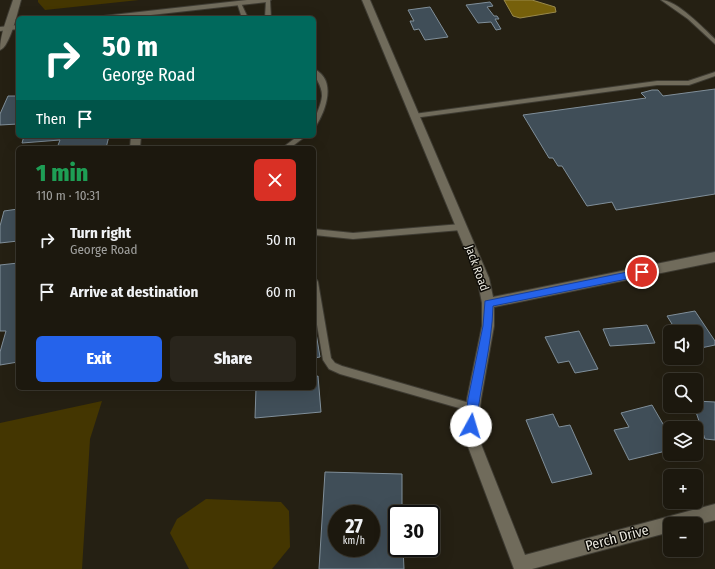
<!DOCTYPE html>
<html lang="en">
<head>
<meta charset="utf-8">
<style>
  :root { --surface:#1c180e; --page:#29251c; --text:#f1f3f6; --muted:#a0a09e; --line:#3a372e; --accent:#2563eb }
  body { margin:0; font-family:"Fira Sans Condensed",sans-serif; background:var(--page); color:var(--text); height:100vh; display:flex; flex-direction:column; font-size:15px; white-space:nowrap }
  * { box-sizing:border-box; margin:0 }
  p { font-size:13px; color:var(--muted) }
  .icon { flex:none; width:22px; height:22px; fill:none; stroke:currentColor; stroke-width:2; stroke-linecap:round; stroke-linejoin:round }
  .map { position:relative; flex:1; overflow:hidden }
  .side { position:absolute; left:16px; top:146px; width:300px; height:244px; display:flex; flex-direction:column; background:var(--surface); border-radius:6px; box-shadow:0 4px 16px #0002,0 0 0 1px var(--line) }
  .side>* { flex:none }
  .guide { position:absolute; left:16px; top:16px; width:300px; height:122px; border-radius:6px; box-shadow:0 4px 16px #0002,0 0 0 1px var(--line); background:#00695c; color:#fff; overflow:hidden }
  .buttons { position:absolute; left:663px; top:325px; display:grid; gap:8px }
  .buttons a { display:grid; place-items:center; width:40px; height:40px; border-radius:6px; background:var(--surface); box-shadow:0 4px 16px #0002,0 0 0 1px var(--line); font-size:20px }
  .speed { position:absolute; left:328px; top:505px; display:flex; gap:8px; font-size:20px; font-weight:700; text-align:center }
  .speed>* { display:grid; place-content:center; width:52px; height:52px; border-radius:50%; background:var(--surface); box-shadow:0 4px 16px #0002,0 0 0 1px var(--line); line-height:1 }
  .speed small { font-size:10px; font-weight:400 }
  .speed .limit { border:2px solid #111; border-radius:6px; background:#fff; color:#111 }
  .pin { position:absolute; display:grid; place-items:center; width:34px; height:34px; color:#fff; margin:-17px; border:2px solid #fff; border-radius:50%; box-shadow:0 1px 4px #0007 }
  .me { position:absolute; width:44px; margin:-22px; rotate:6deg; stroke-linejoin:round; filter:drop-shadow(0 0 3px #0008) }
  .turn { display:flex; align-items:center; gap:14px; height:84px; padding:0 20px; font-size:18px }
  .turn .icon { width:52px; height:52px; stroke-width:2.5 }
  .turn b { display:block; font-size:28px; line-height:34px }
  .then { display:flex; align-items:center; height:38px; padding:0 20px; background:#0003; gap:8px; font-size:15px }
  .round { display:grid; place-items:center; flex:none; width:42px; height:42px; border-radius:6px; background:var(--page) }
  .head { display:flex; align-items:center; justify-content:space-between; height:68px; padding:0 20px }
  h1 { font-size:24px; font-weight:800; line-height:30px; color:#1e9e55 }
  .cta { display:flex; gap:8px; margin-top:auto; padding:8px 20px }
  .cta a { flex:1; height:46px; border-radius:6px; background:var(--accent); color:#fff; font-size:16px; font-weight:800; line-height:46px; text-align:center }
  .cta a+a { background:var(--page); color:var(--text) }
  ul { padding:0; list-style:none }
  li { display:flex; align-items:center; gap:12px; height:52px; padding:0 20px }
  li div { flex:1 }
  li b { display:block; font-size:15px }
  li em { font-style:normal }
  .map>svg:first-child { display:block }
  .green { fill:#443601 }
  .water { fill:#76600b; stroke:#99894b }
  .building { fill:#404e58; stroke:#808f9a; fill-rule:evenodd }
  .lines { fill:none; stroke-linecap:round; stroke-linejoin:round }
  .lane-casing { stroke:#3e3b32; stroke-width:2 }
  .street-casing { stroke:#3e3b32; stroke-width:2 }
  .secondary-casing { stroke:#3e3b32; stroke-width:2 }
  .lane { fill:#706b5b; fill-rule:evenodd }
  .street { fill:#706b5b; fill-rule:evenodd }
  .secondary { fill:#706b5b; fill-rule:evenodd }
  .route { fill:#2563eb; stroke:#184099 }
  .labels { text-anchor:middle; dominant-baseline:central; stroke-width:3; stroke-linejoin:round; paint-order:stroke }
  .street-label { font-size:12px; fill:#eae8df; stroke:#0c0a05 }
  .near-street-label { font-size:14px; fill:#eae8df; stroke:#0c0a05 }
</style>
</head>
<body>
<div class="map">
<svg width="715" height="569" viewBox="0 0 715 569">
  <rect width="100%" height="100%" fill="#252013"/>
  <g class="green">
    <polygon points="38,0 139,0 45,10 38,2"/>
    <polygon points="102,401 90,439 82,569 0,569 0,423"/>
    <polygon points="206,499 281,502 289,511 290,547 272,569 189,569 170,533 177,519"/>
  </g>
  <polygon class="water" points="504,0 532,0 555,7 556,12 520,18 513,16"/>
  <g class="building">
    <polygon points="490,2 493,6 487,7 494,16 497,16 499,19 495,19 501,29 496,30 491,22 478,23 466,5"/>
    <polygon points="430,7 448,37 425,40 419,29 414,30 410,21 414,21 408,10"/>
    <polygon points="715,89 715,194 616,210 612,202 587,206 562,166 558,166 553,158 549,158 523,115 646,98 641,93 652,90 658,90 663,96"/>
    <polygon points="8,96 18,96 18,124 0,125 0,114"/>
    <polygon points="24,136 109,136 106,148 57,148 60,140 22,143"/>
    <polygon points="18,209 18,241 0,243 0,226 4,211"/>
    <polygon points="18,263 18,362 0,365 0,352 6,331 0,331 0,265"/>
    <polygon points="695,311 715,341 715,345 696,349 696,332 677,332 667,316"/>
    <polygon points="314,321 320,357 314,358"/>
    <polygon points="647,325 655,343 610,346 603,329"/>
    <polygon points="579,331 598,369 575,373 569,361 558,363 545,337"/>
    <polygon points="318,376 321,412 255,418 256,388 314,388 314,377"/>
    <polygon points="696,401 715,402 715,440 705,439 694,406 696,406"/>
    <polygon points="652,405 670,436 670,450 629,460 614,430 629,427 621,413"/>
    <polygon points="553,414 559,427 570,425 592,474 552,483 526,420"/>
    <path d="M325,472l77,2v40h-5v34h6l1,21h-85zM337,514h34v34h-34z"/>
  </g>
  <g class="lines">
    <g class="lane-casing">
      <g id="lane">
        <polygon points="266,0 270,0 271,18 265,18"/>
        <path d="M661,0c16,0 42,28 54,39v5l-27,-25z"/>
        <polygon points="237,2 241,3 248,18 242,18 237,3"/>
        <path d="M314,69c23,11 12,41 2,57l-2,1c0,-11 7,-20 8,-31 0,-12 -8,-17 -8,-27z"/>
        <polygon points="715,72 715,76 689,85 657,85 414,118 411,116 414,114 657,81 688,81"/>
        <polygon points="298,136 306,136 290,148 282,148"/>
        <polygon points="461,224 465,227 461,230 353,239 314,235 314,229 353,233"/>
        <polygon points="314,279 317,280 318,282 331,358 335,363 342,366 473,404 476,405 478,408 476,411 473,412 340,374 329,369 323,360 314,307"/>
      </g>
    </g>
    <g class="street-casing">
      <g id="street">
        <path d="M13,0h8c-3,10 -11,47 -21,50 0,-16 8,-34 13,-50z"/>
        <polygon points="362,0 370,0 489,278 493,297 715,252 715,262 494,307 494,326 481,399 478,426 481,444 525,555 715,504 715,520 696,525 670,524 670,532 532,569 514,569 467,444 464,426 467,399 482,326 482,303 477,278"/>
        <polygon points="131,136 141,136 140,148 130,148"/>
      </g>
    </g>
    <g class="secondary-casing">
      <g id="secondary">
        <polygon points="247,0 271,0 267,2 124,18 99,18 103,16"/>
        <polygon points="18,25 18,29 0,31 0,27"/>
      </g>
    </g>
    <use href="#lane" class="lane"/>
    <use href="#street" class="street"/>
    <use href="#secondary" class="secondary"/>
  </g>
  <path class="route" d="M642,269l4,3 -4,4 -149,30c-1,40 -13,80 -17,120l-1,4 -4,1 -4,-1 -2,-4 3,-27 15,-73 2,-25z"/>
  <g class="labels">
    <g class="street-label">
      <text transform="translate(477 268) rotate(70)">Jack Road</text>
    </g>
    <g class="near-street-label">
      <text transform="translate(617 538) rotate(-15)">Perch Drive</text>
    </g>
  </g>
</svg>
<div class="buttons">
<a><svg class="icon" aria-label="sound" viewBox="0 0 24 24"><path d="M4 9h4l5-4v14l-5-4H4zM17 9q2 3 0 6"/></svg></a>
<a><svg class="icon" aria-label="search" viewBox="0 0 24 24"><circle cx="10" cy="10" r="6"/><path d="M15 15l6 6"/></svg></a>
<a><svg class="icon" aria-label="layers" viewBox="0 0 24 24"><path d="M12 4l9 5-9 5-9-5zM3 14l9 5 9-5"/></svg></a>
<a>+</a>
<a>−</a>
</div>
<div class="speed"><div>27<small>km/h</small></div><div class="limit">30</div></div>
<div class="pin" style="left:642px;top:272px;background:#d93025"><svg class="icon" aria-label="arrive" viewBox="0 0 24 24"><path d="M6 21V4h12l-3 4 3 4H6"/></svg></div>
<svg class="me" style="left:471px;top:426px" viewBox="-20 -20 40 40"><circle r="19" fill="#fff"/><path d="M0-13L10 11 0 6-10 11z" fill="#2563eb"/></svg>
<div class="guide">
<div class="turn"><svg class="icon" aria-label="right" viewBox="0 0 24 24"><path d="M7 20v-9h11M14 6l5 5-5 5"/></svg><div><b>50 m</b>George Road</div></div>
<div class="then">Then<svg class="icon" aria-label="arrive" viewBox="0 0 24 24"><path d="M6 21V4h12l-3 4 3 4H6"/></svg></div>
</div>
<section class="side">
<div class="head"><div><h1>1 min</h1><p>110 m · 10:31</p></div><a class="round" style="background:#d93025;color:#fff"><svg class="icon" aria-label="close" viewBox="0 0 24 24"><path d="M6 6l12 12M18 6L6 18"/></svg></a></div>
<ul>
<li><svg class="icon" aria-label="right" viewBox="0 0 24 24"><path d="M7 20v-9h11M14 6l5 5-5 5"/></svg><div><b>Turn right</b><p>George Road</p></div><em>50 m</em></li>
<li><svg class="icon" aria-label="arrive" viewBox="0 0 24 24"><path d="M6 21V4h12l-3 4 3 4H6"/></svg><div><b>Arrive at destination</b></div><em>60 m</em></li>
</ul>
<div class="cta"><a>Exit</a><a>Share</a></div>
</section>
</div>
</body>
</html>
